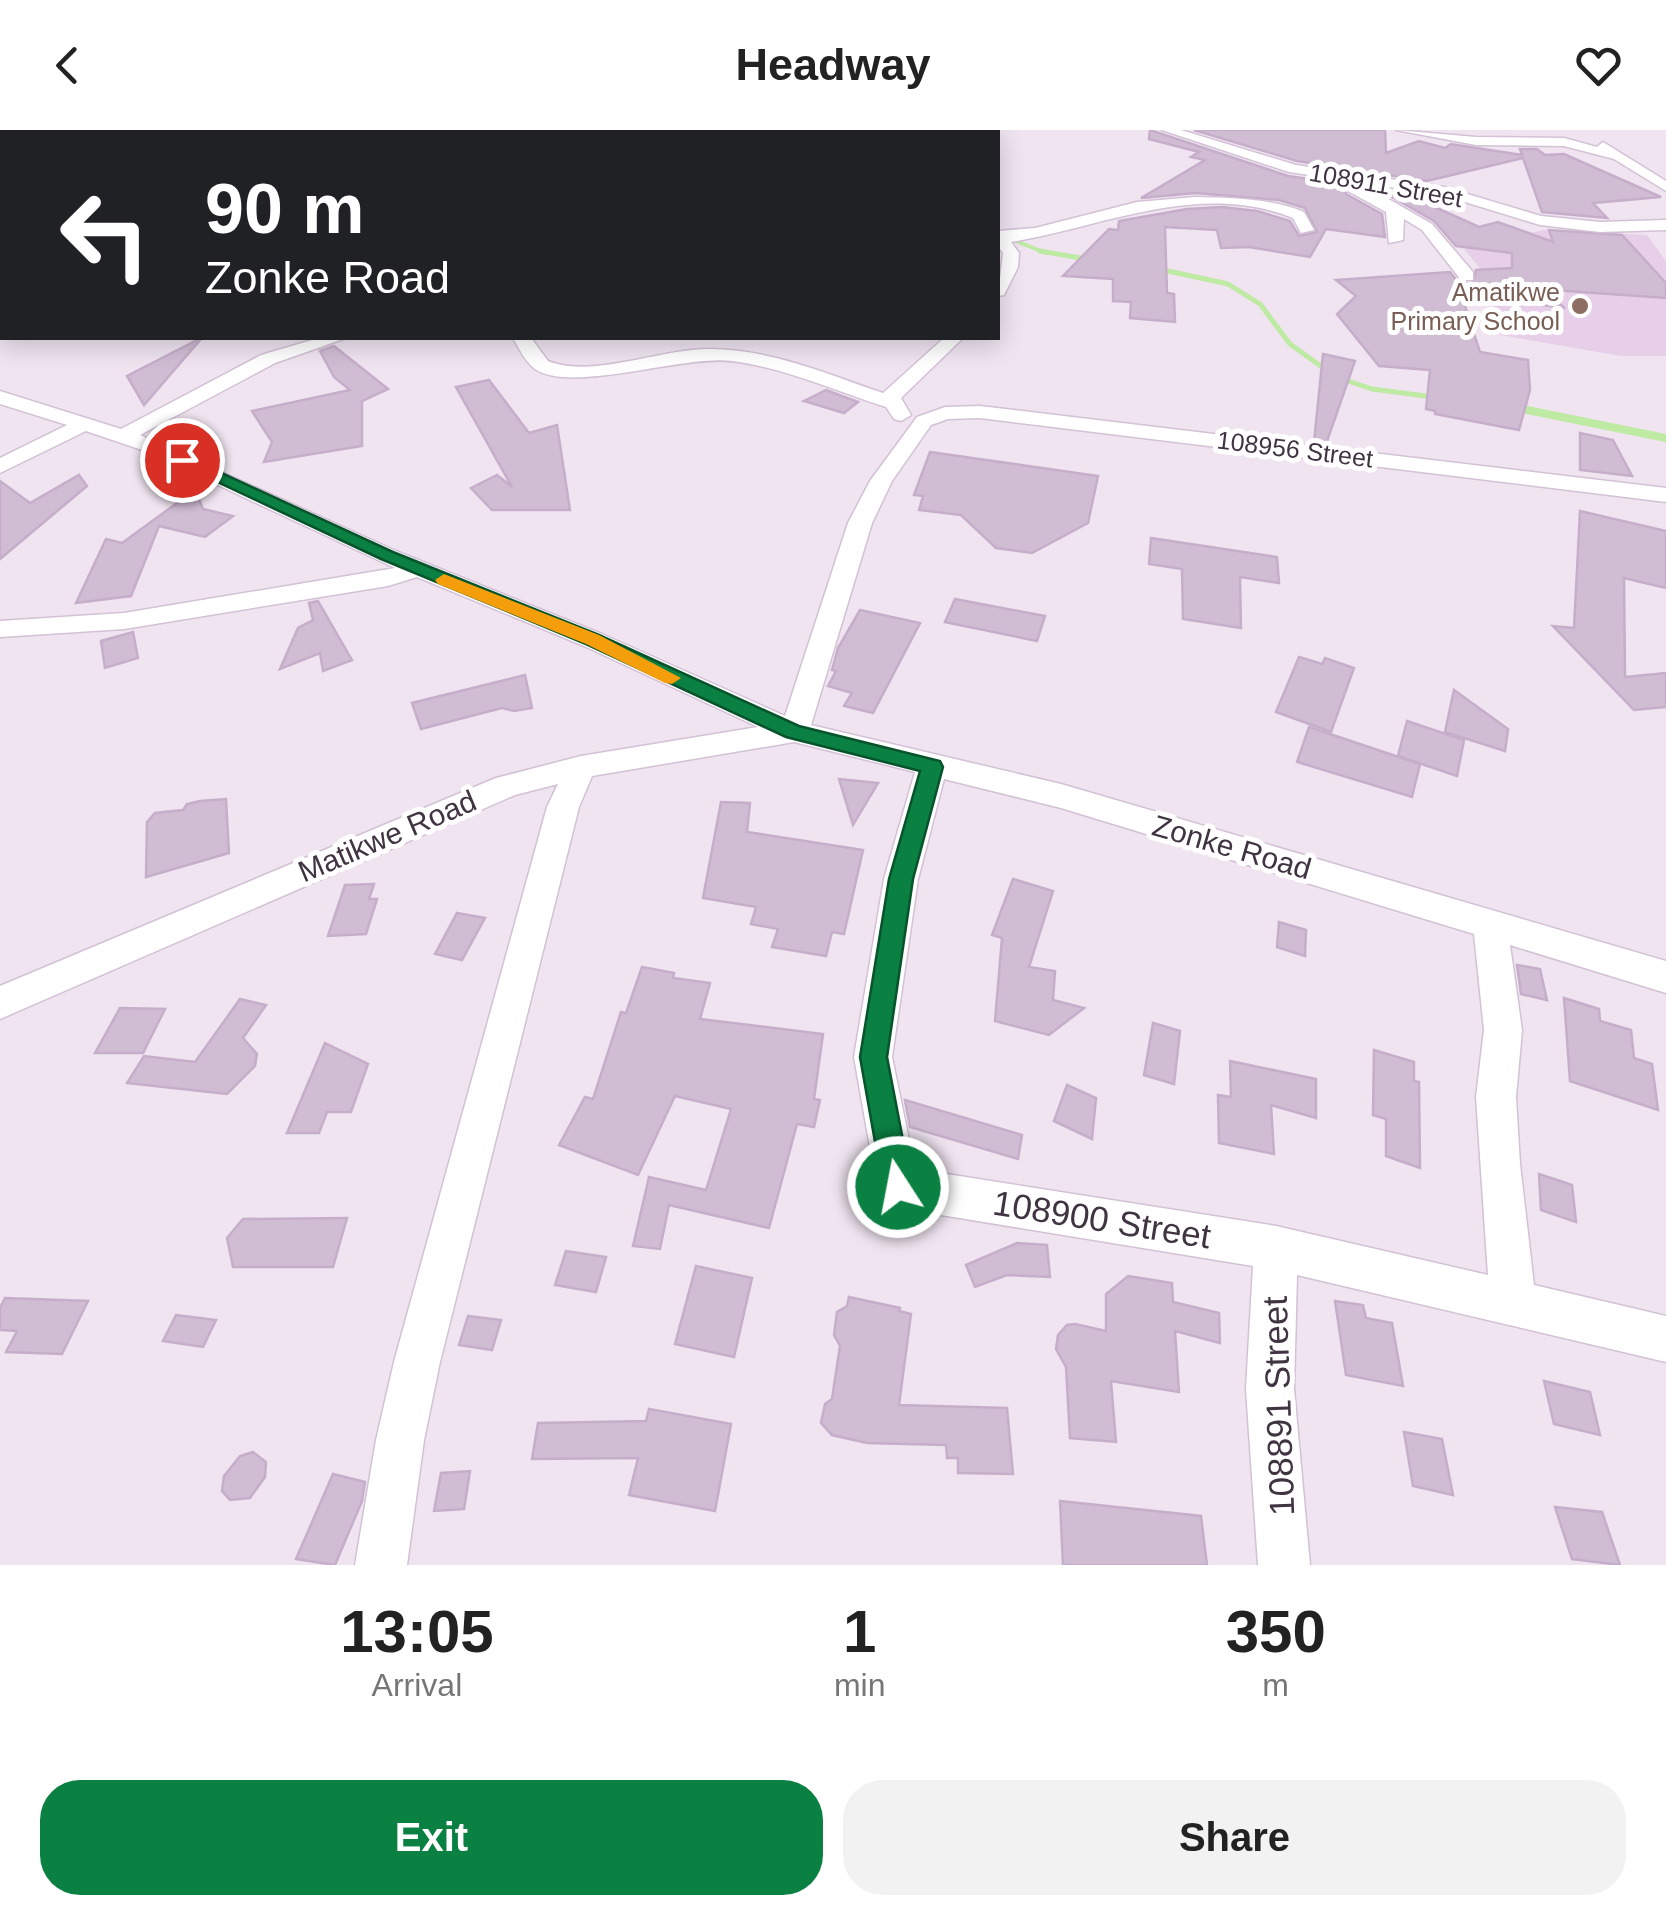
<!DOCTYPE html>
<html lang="en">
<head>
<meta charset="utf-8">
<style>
  :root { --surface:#fff; --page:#f2f2f2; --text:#222; --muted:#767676; --accent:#0b8043 }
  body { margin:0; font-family:Arial,sans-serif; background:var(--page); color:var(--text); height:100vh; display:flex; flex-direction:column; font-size:38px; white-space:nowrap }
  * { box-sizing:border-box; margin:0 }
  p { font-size:32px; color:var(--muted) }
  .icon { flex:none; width:55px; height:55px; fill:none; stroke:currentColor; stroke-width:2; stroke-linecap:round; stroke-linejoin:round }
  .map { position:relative; height:1435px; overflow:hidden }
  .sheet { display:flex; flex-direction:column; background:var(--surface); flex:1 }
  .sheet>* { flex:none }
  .banner { position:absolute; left:0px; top:0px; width:1000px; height:210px; box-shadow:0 5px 25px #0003; background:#202124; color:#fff; overflow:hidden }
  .pin { position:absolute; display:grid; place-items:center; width:85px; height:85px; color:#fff; margin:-42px; border:5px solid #fff; border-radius:50%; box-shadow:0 2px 10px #0007 }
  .me { position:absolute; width:110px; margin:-55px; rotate:349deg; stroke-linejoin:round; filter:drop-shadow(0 0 8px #0008) }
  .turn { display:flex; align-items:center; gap:35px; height:210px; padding:0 40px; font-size:45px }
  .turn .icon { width:130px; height:130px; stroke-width:2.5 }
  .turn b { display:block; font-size:70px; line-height:85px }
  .eta { display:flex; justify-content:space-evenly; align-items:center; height:170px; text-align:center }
  .eta b { font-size:60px; font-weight:700; line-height:70px }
  .button { display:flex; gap:20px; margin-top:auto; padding:20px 40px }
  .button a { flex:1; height:115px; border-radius:40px; background:var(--accent); color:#fff; font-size:40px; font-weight:700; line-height:115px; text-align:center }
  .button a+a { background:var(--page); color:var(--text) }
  header { display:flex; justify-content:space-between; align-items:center; height:130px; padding:0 40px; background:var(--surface); font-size:45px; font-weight:700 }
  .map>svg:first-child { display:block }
  .education { fill:#e7cfe9 }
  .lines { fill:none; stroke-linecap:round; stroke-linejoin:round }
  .stream-far2 { stroke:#beeaa4; stroke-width:4 }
  .stream-far1 { stroke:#beeaa4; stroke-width:5 }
  .stream { stroke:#beeaa4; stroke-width:8 }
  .building { fill:#d0bdd4; stroke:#c6aecb; stroke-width:2.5 }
  .minor-casing { stroke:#d3c1d6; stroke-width:3 }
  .minor { fill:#fff; fill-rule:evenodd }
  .route { fill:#0b8043; stroke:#07532c; stroke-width:2.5 }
  .slow { fill:#f59e0b }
  .education-dot { fill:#8d6e63; stroke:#fff; stroke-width:4 }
  .labels { text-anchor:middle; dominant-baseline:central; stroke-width:10; stroke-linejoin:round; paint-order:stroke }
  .far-street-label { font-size:25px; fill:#403442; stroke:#fff }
  .far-education-label { font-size:25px; fill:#785e54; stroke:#fff; text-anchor:end }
  .street-label { font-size:30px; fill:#403442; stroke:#fff }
  .near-street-label { font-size:35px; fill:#403442; stroke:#fff }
</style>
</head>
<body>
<header><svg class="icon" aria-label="back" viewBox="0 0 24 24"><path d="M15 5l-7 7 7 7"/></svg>Headway<svg class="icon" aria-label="heart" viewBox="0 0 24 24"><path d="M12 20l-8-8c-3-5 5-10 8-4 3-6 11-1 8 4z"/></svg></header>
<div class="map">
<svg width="1666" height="1435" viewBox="0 0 1666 1435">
  <rect width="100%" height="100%" fill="#efe4f0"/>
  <polygon class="education" points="1544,100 1647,105 1666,131 1666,226 1621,226 1500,205 1488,148 1464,119"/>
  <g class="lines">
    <polyline class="stream-far2" points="1016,111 1046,123"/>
    <g class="stream-far1">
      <polyline points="1040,121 1092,130"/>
      <polyline points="1154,138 1228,154 1260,174 1290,214 1336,247 1372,259 1441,268"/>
    </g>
    <polyline class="stream" points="1512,277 1666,308"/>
  </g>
  <g class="building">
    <polygon points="1150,0 1288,46 1345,54 1346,64 1382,84 1385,107 1326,99 1310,127 1249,117 1221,118 1217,100 1165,97 1167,163 1174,164 1175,192 1130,188 1131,172 1113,171 1113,149 1063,146 1109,99 1118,100 1119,91 1187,79 1222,77 1257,81 1290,91 1299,106 1317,102 1305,78 1279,70 1195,63 1141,68 1205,30 1191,27 1199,22 1149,9"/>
    <polygon points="1194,0 1385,0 1386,23 1419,11 1445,18 1451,14 1522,25 1520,19 1537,19 1545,25 1564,24 1661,67 1593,73 1607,88 1542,82 1523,28 1427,51 1297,31"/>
    <polygon points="1378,59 1404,63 1479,97 1498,92 1553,112 1549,100 1622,105 1666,153 1666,168 1539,159 1565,178 1461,164 1480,222 1528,230 1530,260 1519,300 1435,284 1435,281 1426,279 1430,240 1379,236 1337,184 1356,166 1336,150 1450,142 1458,152 1473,154 1476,140 1512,138 1512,123 1456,116 1434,91"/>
    <polygon points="199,209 200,210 144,275 127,246"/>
    <polygon points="334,216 388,259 362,271 362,316 264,332 272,312 252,281 350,260 334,247 320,221"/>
    <polygon points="1323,224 1355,231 1326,314 1314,312"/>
    <polygon points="489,250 529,303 557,295 570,380 492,380 471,358 497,345 512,357 456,257"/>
    <polygon points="826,260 847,268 858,272 844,283 804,271"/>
    <polygon points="1580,303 1613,310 1632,346 1580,340"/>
    <polygon points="930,322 1098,346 1088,393 1032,423 996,418 961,385 919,380 923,366 914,365"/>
    <polygon points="79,345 87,356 0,429 0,351 30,373"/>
    <polygon points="195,360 203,379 233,386 205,407 159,396 131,466 76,473 106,409 122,413"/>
    <polygon points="1580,381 1666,401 1666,458 1624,448 1625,547 1666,543 1666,577 1634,580 1553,496 1574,498"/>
    <polygon points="1151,408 1277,427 1279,453 1240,447 1241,498 1183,489 1182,439 1149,434"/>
    <polygon points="955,469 1045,486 1037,511 945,492"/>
    <polygon points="318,471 352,530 323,541 320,523 280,539 298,498 313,490 309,473"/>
    <polygon points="860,480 920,493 873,583 844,576 852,563 828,556 836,541 832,540 838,518"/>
    <polygon points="133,502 138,528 105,538 101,511"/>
    <polygon points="1299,527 1322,534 1325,528 1354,538 1331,602 1276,582"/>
    <polygon points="525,545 532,578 514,581 502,578 421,599 412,573"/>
    <polygon points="1454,560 1508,599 1505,621 1445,602"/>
    <polygon points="1407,591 1464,610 1457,646 1398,626"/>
    <polygon points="1309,597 1420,634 1412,667 1297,632"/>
    <polygon points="839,649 878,653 853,695"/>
    <polygon points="226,669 229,723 146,747 147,692 155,683 183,680 187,674 200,671"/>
    <polygon points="721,672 750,673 747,702 863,720 844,804 832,802 826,826 772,817 778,799 751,794 756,777 703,768"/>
    <polygon points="1013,749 1053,761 1029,837 1055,841 1053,870 1084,878 1049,905 995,891 1002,808 992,805"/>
    <polygon points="374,754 369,769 377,769 366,804 328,806 345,755"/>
    <polygon points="457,783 485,788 462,830 435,824"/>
    <polygon points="1279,792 1306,800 1305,826 1277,817"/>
    <polygon points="1517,835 1540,839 1547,870 1521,864"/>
    <polygon points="642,837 674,843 673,848 710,853 700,889 823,904 814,969 820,970 814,997 797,994 769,1098 669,1075 660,1119 633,1116 649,1047 706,1060 731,979 675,966 638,1045 559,1015 585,967 593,969 621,882 626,883"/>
    <polygon points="1564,868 1599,879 1600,891 1631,900 1634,928 1652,934 1658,980 1570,951"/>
    <polygon points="240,869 266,875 243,908 257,924 255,936 227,964 127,953 144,926 195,932"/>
    <polygon points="120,878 165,879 143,923 95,923"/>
    <polygon points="1153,893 1180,901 1174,954 1144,945"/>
    <polygon points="325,913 368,934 351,982 327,982 319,1003 287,1003"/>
    <polygon points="1374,920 1414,932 1414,951 1419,952 1420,1038 1386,1026 1386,989 1373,985"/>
    <polygon points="1230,931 1316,949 1316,988 1271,975 1274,1024 1219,1013 1218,965 1231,967"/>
    <polygon points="1067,955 1096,968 1092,1009 1054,991"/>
    <polygon points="905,970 1022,1005 1018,1029 910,997"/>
    <polygon points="1539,1044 1572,1055 1576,1092 1541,1080"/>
    <polygon points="347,1088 333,1137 233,1137 227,1108 243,1089"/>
    <polygon points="1017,1113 1047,1115 1050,1147 1007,1145 975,1157 966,1135"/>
    <polygon points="566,1121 606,1127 596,1162 555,1155"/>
    <polygon points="696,1136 752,1148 734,1227 675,1214"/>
    <polygon points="1128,1146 1172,1153 1173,1172 1219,1183 1220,1213 1175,1201 1179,1262 1111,1251 1116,1312 1070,1308 1066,1237 1056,1219 1058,1205 1067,1195 1075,1194 1106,1201 1106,1164"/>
    <polygon points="849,1167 900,1178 899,1181 911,1184 899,1275 1007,1278 1013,1344 958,1343 958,1328 947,1328 946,1315 867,1313 832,1305 821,1293 825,1274 832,1269 840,1216 834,1205 837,1182 847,1176"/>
    <polygon points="5,1168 33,1169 88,1171 62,1224 6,1222 17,1201 0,1200 0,1178"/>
    <polygon points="1335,1171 1363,1175 1366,1188 1392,1193 1403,1256 1346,1245"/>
    <polygon points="176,1185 216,1190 203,1217 163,1211"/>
    <polygon points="468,1186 501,1190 492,1220 459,1215"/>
    <polygon points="1544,1251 1590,1262 1600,1305 1554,1294"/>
    <polygon points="649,1279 731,1294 715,1381 629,1365 638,1328 532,1329 538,1293 646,1291"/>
    <polygon points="1404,1302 1442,1309 1453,1365 1413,1356"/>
    <polygon points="253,1322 266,1332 265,1347 250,1368 230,1370 222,1361 224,1346 240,1326"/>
    <polygon points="470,1341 464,1379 434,1381 441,1343"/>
    <polygon points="333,1344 365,1352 362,1371 335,1435 296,1429"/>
    <polygon points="1060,1371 1201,1386 1207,1435 1063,1435"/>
    <polygon points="1555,1377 1602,1382 1620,1435 1572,1429"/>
  </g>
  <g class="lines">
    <g class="minor-casing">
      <g id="minor">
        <polygon points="103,0 116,0 117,2 104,2"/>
        <polygon points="898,0 915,0 916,2 899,2"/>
        <polygon points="1162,0 1181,0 1296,35 1444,57 1541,86 1600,92 1666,90 1666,100 1600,102 1540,95 1442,65 1289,42"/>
        <polygon points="1396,0 1476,7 1564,8 1597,17 1603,12 1666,51 1666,61 1614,29 1564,16 1476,15"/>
        <polygon points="1348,55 1378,63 1432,94 1473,142 1473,150 1461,150 1422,100 1404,89 1403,110 1389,113 1386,82 1348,61"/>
        <path d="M1195,67c37,1 75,1 109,15l10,18 -13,3 -8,-15c-94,-38 -190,9 -282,24l8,11 -1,14 -14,28 -6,1 5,-43 -5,-7v-15l37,-3 102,-26z"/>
        <polygon points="2,96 2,106 0,107 0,97"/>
        <rect x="0" y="154" width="2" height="10"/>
        <path d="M319,208h27l-71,25 -135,72 256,116 206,83 183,82 63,-193 22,-42 47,-64 28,-10 35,-1 686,82v14l-686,-84 -32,1 -17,6 -39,56 -20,42 -61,202 250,59 605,177v32l-156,-48 12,85 -6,67 4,67 14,121 132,31v46l-369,-87 -3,114 16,176h-52l-12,-176 7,-123 -355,-58 -15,-6 -6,-15 -23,-130 30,-178 31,-107 -121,-30 -202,34 -13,31 -139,555 -16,78 -17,125h-52l21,-125 18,-78 153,-555 11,-23 -43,11 -515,224v-33l496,-208 85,-22 177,-29 -174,-81 -167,-69 -29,9 -264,43 -124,8v-16l124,-8 271,-45 -250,-117 -59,-20 -86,42v-15l67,-33 -67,-21v-13l121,38 140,-74zM944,649l117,29 413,126 10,96 -8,67 12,178 -212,-49 -361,-57 -23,-112 26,-178z"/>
        <path d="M513,208h18l17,23c44,18 115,-13 162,-12 60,0 117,25 173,44l61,-55h19l-62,60 10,17 -10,6 -7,-2 -8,-12c-51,-16 -100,-39 -154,-46 -50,-6 -160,33 -197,8 -10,-7 -16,-21 -22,-31z"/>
      </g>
    </g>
    <use href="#minor" class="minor"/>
  </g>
  <polygon class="route" points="177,327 187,327 393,422 599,505 799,596 940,631 943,637 913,749 887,927 912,1057 908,1067 898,1072 887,1067 883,1057 860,927 889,749 920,641 786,607 586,514 381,429 177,333"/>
  <polygon class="slow" points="444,444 599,505 681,548 672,554 665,553 586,514 438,454 435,450"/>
  <circle class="education-dot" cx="1580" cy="176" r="10"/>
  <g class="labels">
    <g class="far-street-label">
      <text transform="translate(1386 55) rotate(10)">108911 Street</text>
      <text transform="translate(1295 319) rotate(7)">108956 Street</text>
    </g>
    <g class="far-education-label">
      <text x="1560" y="162">Amatikwe<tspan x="1560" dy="29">Primary School</tspan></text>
    </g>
    <g class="street-label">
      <text transform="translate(387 706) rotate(-23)">Matikwe Road</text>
      <text transform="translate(1232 717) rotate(16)">Zonke Road</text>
    </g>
    <g class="near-street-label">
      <text transform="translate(1102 1089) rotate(9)">108900 Street</text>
      <text transform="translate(1278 1276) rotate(-92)">108891 Street</text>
    </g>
  </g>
</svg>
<div class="pin" style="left:182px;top:330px;background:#d93025"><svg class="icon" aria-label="arrive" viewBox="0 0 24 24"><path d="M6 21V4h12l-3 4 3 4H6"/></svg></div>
<svg class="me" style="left:898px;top:1057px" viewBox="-20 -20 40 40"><circle r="17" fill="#0b8043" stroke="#fff" stroke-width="3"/><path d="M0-11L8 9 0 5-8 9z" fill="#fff"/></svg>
<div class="banner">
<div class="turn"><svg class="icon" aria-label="left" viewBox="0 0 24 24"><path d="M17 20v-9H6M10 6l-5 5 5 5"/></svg><div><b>90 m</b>Zonke Road</div></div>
</div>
</div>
<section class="sheet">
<div class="eta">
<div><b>13:05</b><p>Arrival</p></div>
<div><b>1</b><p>min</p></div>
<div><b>350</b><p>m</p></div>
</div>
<div class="button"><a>Exit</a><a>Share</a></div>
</section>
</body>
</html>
